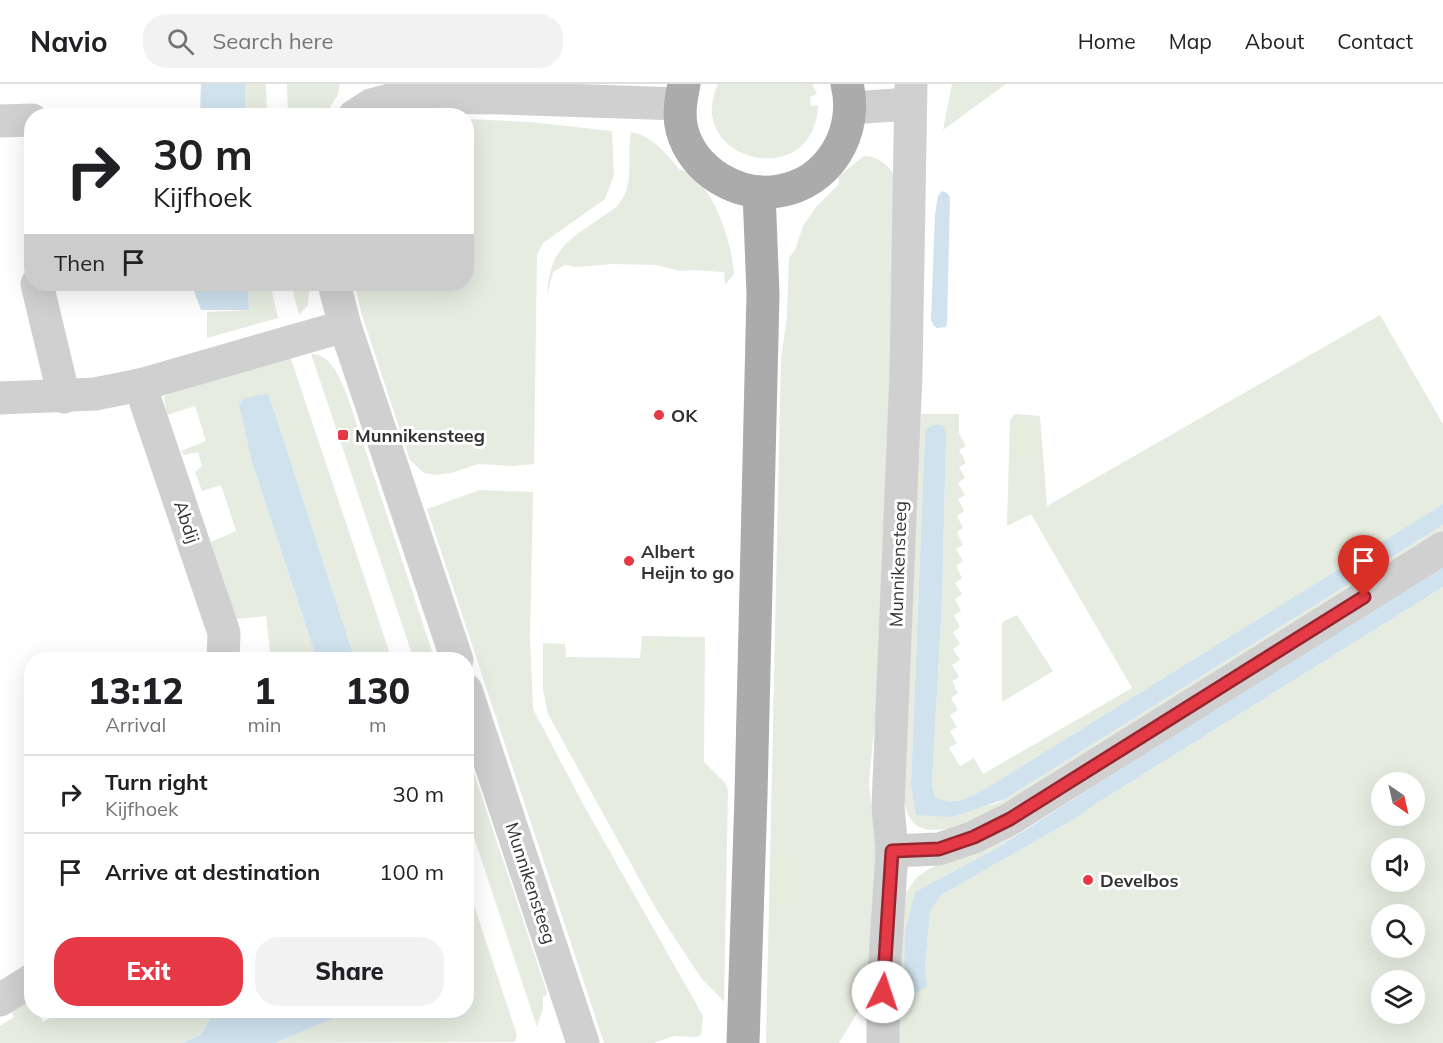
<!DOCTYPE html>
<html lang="en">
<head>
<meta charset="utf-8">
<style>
  :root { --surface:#fff; --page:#f2f2f2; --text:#202124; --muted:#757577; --line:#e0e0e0; --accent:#e63946 }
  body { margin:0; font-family:Mulish,sans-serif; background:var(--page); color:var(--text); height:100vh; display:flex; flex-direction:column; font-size:22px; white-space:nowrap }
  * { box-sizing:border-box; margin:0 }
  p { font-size:20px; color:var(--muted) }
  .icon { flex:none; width:33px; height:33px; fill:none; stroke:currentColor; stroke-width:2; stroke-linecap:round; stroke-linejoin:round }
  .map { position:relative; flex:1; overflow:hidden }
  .sheet { position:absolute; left:24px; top:568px; width:450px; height:366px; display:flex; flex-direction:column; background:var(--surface); border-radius:24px; box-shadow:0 6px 24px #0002 }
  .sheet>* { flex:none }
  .guide { position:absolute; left:24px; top:24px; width:450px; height:183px; border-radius:24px; box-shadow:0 6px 24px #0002; background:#fff; color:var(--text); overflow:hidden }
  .needle { width:39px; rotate:146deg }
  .buttons { position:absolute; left:1371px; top:688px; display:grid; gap:12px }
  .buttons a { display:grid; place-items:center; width:54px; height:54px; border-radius:50%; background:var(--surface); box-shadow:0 6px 24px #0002; font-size:30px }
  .pin { position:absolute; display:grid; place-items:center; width:51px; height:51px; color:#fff; margin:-62px -26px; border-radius:50% 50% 50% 0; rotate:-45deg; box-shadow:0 0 6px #0007 }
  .pin .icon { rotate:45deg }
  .me { position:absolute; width:66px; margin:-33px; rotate:4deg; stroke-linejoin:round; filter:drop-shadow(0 0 4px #0008) }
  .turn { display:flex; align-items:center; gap:21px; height:126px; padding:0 30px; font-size:27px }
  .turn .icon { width:78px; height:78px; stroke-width:2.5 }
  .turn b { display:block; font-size:42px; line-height:51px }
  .then { display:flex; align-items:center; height:57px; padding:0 30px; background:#0003; gap:12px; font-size:22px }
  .eta { display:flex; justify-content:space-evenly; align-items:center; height:102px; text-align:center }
  .eta b { font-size:36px; font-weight:800; line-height:42px }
  .cta { display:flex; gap:12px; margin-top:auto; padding:12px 30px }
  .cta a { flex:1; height:69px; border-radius:24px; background:var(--accent); color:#fff; font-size:24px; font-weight:800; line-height:69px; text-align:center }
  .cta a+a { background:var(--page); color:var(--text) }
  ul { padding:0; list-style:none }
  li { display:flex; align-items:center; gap:18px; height:78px; padding:0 30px; border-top:2px solid var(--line) }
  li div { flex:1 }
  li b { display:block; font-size:22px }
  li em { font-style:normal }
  header { display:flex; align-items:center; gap:36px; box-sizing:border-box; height:84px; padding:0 30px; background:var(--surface); border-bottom:2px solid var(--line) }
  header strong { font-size:28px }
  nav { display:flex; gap:33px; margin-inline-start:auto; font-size:21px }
  .search { width:420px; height:54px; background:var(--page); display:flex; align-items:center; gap:15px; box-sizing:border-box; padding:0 21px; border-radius:24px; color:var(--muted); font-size:22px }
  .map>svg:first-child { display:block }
  .green { fill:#e6ecdf; fill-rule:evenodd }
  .water { fill:#cfe2ee }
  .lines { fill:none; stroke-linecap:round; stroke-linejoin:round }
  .minor { stroke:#d0d0d0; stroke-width:33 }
  .major { stroke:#ababab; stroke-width:33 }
  .route-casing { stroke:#96252e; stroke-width:15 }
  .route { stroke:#e63946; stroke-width:10 }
  .poi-dot { fill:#e63946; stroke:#fff; stroke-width:2 }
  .labels { text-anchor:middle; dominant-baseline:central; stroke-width:6; stroke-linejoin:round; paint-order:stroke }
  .poi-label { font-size:18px; font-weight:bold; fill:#333; stroke:#fff; text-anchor:start }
  .street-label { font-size:18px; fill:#333; stroke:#fff }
</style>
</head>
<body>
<header>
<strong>Navio</strong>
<div class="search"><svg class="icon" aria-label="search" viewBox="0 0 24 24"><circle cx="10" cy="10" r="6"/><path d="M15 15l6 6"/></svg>Search here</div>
<nav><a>Home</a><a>Map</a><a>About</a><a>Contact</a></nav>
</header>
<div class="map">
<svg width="1443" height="959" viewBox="0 0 1443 959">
  <rect width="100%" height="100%" fill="#fff"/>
  <g class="green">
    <polygon points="245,0 266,0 267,31 245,31"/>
    <polygon points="287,0 340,0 338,10 325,32 288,31"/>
    <path d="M718,0h94l5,10 -7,3 1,9 7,-1c-3,89 -136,56 -100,-21z"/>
    <polygon points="952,0 1006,0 943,46"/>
    <polygon points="467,35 530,38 612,47 614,91 605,115 543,159 537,171 534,380 513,382 478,380 451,389 436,391 424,389 410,376 361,228 355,200 466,200"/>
    <path d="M631,48c22,5 34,20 48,37 32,6 54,76 55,105l-9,11 -1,-13 -29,-2 -14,1 -25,-6 -44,-1 -36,3 -11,-2 -12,7 -6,23c3,-44 18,-53 52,-76 6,-5 15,-9 19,-14 18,-21 8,-48 13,-73z"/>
    <path d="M864,72c15,1 22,7 30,19l-8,538 -12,17 -5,53 3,29 8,32 -2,116 -15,43 -24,40h-73l15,-684 6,-43 2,-58 6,-8 8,-24 13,-19 23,-23v-8z"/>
    <polygon points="248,200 270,200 278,234 207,254 207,228 249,226"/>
    <polygon points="291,200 312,200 313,203 309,208 308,221 299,231"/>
    <path d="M1380,231l63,109v80l-453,282c-20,10 -33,22 -55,11l-3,-14 10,-181 4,-165 -21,-7 -14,356 6,29 78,-11 10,-5 438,-274v12l-426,266c-26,10 -68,34 -95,25 -11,-3 -16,-17 -18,-26l17,-388h38v19l7,13 -7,4 7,13 -7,4 6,11 -7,5 7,12 -7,4 6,12 -7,5 6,12 -6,4 6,13 -7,4 7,12 -7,5 6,12 -7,5 7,11 -7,5 6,12 -7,4 6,12 -7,5 7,12 -7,5 7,11 -8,5 7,12 -7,4 6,12 -7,5 7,12 -8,5 7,12 -7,4 7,12 -8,5 11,18 14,-8 9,16 149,-86 -101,-174 -24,12 3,-106 5,-6 25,2 7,90z"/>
    <path d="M311,270c21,0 29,25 36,41l88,265h-21z"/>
    <polygon points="290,272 392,576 355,576 269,311 252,378 317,576 271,576 266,532 236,535 211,458 236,447 221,401 202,407 195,388 202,382 198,368 184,371 181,367 206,357 195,322 167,331 164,313 171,308"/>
    <polygon points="480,406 533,408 530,555 533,625 583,720 703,932 701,951 697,953 675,952 653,959 604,959 427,425"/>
    <path d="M1443,503v456h-552l5,-135 20,-30 13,-9 69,-32 235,-145 -238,157 -80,43 12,94 -2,-17 5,-58 11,-16 133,-76 23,-16zM1382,699h32v33h-32zM1382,765h32v33h-32zM1382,831h32v33h-32zM1382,897h32v33h-32z"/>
    <polygon points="1017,531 1053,587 1002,618 1002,538"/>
    <polygon points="642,552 705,553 704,678 725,699 728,706 724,917 701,894 656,825 548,630 543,606 543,559 565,560 566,573 640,574"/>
    <polygon points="467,668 547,908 546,912 543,912 543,924 537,943 467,732"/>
    <polygon points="467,800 517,951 515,958 275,959 351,927 466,927"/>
    <polygon points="28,916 31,921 32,927 36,927 43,938 62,927 215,927 201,950 183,959 0,959 0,942 14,933 11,927"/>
  </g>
  <g class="water">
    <polygon points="201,0 245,0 245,31 200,31"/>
    <polygon points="942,107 947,109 950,113 947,240 946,243 937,244 934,242 931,236 935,130 938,112"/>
    <polygon points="201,200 248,200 249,226 201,226 194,207 201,205"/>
    <polygon points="265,310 269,311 355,576 317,576 252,378 239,320 244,314"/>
    <path d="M933,341h8l3,2 2,10 -4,165 -10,181 3,14c22,11 35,-1 55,-11l453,-282v21l-438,274 -53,18 -36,-2 -5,-29 14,-356z"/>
    <path d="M1443,480v23l-346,216 -23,16 -133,76 -11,16 -5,58 2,17c-8,8 -13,7 -23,1l1,-55 10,-40 80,-43z"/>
    <polygon points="215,927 351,927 275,959 183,959 201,950"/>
  </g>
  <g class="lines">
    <g class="minor">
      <polyline points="851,24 910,20"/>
      <polyline points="354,32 371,21 401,13 503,14 679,20"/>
      <polyline points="0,37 32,36"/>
      <polyline points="37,200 64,313"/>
      <polyline points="334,200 345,242 457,576"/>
      <polyline points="140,301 224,549 223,576"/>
      <polyline points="0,314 95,310 140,301 345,242"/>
      <polyline points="466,606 583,959"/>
      <polyline points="892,767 939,765 974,753 1010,735 1443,464"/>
      <polyline points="0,916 32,896"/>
      <polyline points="883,959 883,908 892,767 888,722 906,290 911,0"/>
    </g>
    <g class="major">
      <path d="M684,0c-3,15 -6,30 -2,46 11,41 56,68 97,61 50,-8 80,-59 68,-107"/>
      <polyline points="743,959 751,711 763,210 759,108"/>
    </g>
  </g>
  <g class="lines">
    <g class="route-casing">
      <polyline id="route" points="883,908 892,767 939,765 974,753 1010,735 1364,513"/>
    </g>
    <use href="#route" class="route"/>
  </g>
  <g class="poi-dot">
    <circle cx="659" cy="331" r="6"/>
    <rect x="337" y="345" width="12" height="12" rx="3"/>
    <circle cx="629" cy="477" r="6"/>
    <circle cx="1088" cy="796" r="6"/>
  </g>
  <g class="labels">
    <g class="poi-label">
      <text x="671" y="331">OK</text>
      <text x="355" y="351">Munnikensteeg</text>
      <text x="641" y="467">Albert<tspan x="641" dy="21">Heijn to go</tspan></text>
      <text x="1100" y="796">Develbos</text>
    </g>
    <g class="street-label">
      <text transform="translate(187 438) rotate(71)">Abdij</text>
      <text transform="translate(898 480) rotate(-88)">Munnikensteeg</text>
      <text transform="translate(531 799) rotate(72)">Munnikensteeg</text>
    </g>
  </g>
</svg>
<div class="buttons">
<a><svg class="needle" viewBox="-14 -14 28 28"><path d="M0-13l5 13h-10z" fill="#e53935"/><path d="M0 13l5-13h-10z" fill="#757577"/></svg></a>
<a><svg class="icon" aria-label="sound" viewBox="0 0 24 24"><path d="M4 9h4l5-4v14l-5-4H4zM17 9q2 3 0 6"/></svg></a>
<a><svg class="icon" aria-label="search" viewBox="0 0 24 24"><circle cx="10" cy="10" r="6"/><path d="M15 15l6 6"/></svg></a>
<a><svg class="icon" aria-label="layers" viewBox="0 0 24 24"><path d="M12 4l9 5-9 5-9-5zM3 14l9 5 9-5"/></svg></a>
</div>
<div class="pin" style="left:1364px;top:513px;background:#d93025"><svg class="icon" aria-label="arrive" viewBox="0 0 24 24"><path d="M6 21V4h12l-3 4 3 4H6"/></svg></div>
<svg class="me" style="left:883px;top:908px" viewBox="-20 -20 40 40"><circle r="19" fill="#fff"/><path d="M0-13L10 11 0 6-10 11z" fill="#e63946"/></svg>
<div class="guide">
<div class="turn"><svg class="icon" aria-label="right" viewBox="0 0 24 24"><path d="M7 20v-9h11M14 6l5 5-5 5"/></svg><div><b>30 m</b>Kijfhoek</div></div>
<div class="then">Then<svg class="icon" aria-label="arrive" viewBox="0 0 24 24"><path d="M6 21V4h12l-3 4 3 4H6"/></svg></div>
</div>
<section class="sheet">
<div class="eta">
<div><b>13:12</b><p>Arrival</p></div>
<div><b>1</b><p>min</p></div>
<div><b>130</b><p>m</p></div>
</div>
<ul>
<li><svg class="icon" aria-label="right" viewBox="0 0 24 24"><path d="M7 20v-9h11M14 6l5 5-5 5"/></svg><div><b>Turn right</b><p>Kijfhoek</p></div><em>30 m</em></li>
<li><svg class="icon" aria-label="arrive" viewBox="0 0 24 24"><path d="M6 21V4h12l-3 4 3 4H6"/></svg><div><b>Arrive at destination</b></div><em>100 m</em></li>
</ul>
<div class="cta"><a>Exit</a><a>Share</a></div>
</section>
</div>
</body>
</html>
